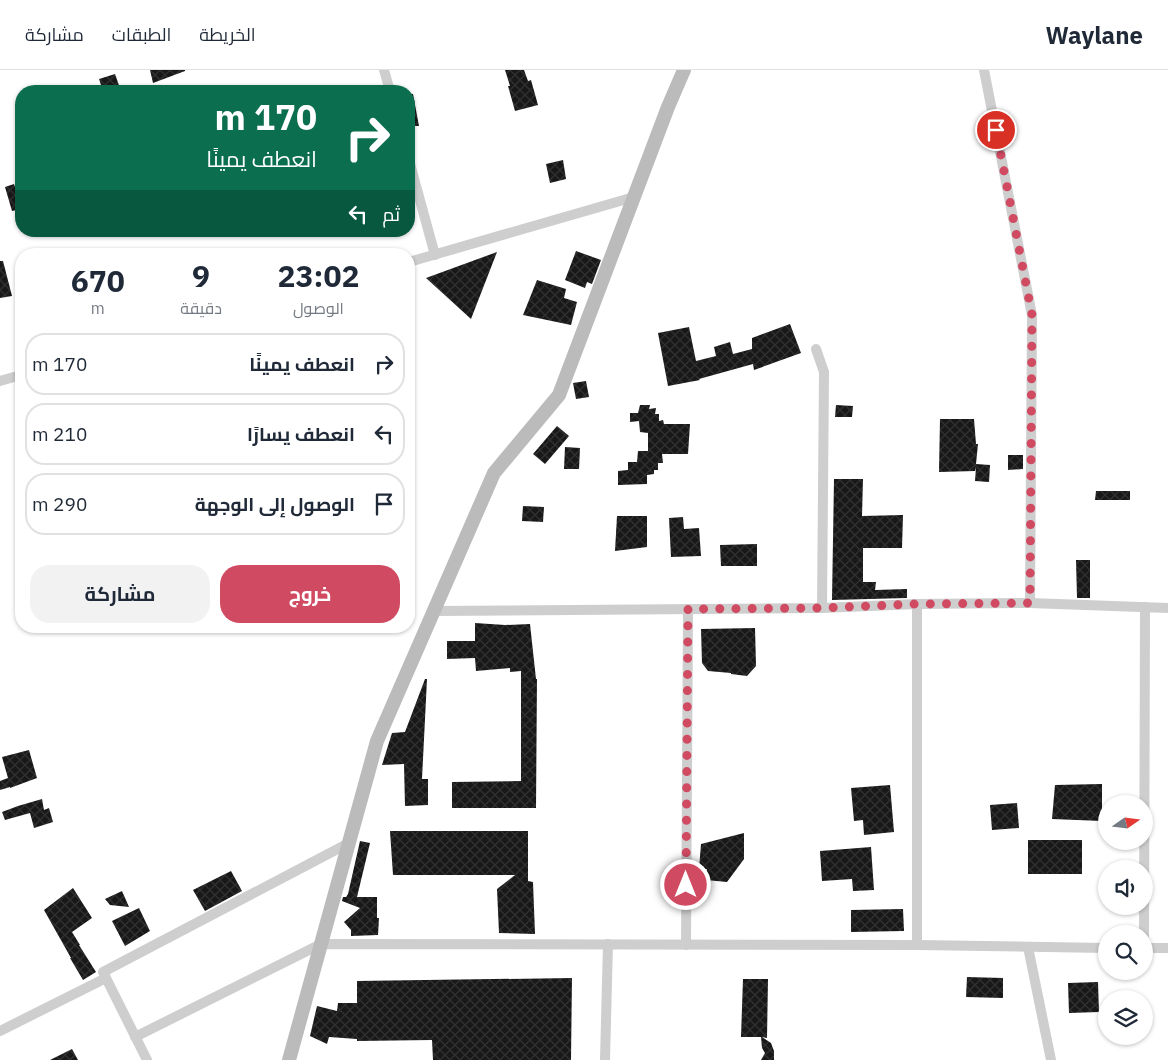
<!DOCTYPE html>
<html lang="ar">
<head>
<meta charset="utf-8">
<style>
  :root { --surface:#fff; --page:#f2f2f3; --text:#1f2937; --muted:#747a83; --line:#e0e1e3; --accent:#d04b62 }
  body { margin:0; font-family:"IBM Plex Sans",Cairo,sans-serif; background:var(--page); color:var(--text); direction:rtl; height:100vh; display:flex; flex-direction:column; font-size:19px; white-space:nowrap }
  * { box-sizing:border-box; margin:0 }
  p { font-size:16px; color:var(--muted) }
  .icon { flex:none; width:28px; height:28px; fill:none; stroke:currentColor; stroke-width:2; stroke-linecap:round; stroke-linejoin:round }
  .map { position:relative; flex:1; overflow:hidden; direction:ltr }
  .details { position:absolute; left:15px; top:178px; width:400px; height:385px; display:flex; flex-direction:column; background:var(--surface); border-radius:20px; box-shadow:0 1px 4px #0004; direction:rtl }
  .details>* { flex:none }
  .top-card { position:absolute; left:15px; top:15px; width:400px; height:152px; border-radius:20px; box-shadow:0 1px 4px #0004; direction:rtl; background:#0b6e4f; color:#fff; overflow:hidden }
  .needle { width:32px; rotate:76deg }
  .controls { position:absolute; left:1098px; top:725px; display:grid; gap:10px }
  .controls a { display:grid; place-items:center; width:55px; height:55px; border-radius:50%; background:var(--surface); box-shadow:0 1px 4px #0004; font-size:25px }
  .pin { position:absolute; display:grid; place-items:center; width:42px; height:42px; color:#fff; margin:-21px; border:2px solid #fff; border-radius:50%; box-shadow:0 1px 5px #0007 }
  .me { position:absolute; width:55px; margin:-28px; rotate:0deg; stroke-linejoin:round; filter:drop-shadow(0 0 4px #0008) }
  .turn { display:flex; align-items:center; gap:18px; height:105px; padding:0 15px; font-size:22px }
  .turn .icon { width:65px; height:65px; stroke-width:2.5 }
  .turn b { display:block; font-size:35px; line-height:42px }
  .then { display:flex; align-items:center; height:48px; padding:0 15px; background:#0003; gap:10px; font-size:19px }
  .eta { display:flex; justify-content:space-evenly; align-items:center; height:85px; text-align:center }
  .eta b { font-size:30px; font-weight:700; line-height:35px }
  .button { display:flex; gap:10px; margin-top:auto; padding:10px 15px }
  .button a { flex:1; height:58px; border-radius:20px; background:var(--accent); color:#fff; font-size:20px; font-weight:700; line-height:58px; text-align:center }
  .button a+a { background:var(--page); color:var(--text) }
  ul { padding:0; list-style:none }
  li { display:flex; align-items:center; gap:15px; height:62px; margin:0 10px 8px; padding:0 5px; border:2px solid var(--line); border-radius:20px }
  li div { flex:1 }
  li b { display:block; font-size:19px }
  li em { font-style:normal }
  header { display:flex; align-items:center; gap:30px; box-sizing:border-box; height:70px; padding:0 25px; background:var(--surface); border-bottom:1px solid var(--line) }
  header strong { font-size:24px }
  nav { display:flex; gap:28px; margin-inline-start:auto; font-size:18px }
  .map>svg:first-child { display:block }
  .building { fill:url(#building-cross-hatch) }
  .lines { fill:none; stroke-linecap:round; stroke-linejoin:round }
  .street { stroke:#cecece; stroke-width:10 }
  .secondary { stroke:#bbb; stroke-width:14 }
  .route { stroke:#d04b62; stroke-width:9; stroke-dasharray:0 16.2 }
</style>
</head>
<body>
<header>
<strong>Waylane</strong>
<nav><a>الخريطة</a><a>الطبقات</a><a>مشاركة</a></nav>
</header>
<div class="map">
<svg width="1168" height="990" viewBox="0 0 1168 990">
  <defs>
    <pattern id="building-cross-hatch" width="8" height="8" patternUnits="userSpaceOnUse" patternTransform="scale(1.25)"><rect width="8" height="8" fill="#181818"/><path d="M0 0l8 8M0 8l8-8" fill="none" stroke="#313131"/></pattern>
  </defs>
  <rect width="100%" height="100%" fill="#fff"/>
  <g class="building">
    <polygon points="150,0 185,0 185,1 153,13"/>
    <polygon points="505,0 524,0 528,11 531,10 538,35 515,41 508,16 510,16"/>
    <polygon points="115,4 121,21 103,21 99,9"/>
    <polygon points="409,24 413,24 419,56 409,56"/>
    <polygon points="563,90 566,109 550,113 546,94"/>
    <polygon points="14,114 19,128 21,128 21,139 12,141 5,117"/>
    <polygon points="576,181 601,190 592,214 587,212 585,218 565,210"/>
    <polygon points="497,182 471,249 426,208"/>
    <polygon points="0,191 3,191 12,226 0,228"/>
    <polygon points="537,210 566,219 564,228 577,232 571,255 523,245"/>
    <polygon points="790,254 801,283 754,300 753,294 699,309 700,310 668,316 658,263 689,257 696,291 716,286 714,277 730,272 733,284 752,279 752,268"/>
    <polygon points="586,311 589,327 576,329 573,313"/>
    <polygon points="640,335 650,335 649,339 656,338 655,344 659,344 659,351 663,350 664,354 690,354 688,384 662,384 663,393 658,393 658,400 654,400 654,404 647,405 647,414 618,415 618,401 628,400 628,392 637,392 638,381 648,381 648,363 640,362 639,351 630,352 630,343 638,343"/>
    <polygon points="836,335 853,336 852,347 835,347"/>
    <polygon points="940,349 974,349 976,374 978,374 976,394 990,395 989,412 975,411 976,397 975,401 939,402"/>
    <polygon points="557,356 569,366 545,394 533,384"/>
    <polygon points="565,377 580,378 579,399 564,399"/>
    <polygon points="1008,385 1023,385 1023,399 1008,400"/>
    <polygon points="834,409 863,409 862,446 903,445 902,478 863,478 863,512 876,512 875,520 907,519 907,528 832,530"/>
    <polygon points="1096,421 1130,421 1130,430 1095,430"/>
    <polygon points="523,436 544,437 543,452 522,451"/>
    <polygon points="617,446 647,446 647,477 615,481"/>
    <polygon points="683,447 684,459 699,458 701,486 671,487 669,448"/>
    <polygon points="757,474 757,496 721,496 720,475"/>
    <polygon points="1076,490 1090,490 1090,528 1077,528"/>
    <polygon points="475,553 505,555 530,554 536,609 537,609 536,738 452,738 452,712 521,711 521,601 510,602 510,598 476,601 475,588 447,589 447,571 475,571"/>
    <polygon points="755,558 756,596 747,606 731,604 731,603 708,601 702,593 701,559"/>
    <polygon points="425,609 427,609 422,709 428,709 428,735 405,736 404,694 382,695 392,663 405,662"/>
    <polygon points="29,680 37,708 10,718 10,717 0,720 0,711 8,708 2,687"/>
    <polygon points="1102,714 1102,751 1052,749 1055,715"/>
    <polygon points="890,715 894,762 864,765 863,750 854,751 851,718"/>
    <polygon points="42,729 44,740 49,738 53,752 34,758 30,743 5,750 2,742 18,736"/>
    <polygon points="1017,733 1019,758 992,760 990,735"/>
    <polygon points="390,761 528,761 528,811 533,812 535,864 499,863 497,819 515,805 393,805"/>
    <polygon points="744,763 744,789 727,812 706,810 707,799 699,799 701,774"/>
    <rect x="1028" y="770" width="54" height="34"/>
    <polygon points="360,771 370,773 357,827 377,827 377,848 379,848 378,865 351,866 351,860 344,852 360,838 342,831 343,827 346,827 348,824"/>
    <polygon points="871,777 874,820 853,821 852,809 822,811 820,781"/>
    <polygon points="231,801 242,821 205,841 193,820"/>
    <polygon points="73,818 92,848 72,862 80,875 79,875 96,902 83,910 70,888 71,888 44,840"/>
    <polygon points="122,821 129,837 110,835 105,829"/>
    <polygon points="139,838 150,861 125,876 112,851"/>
    <polygon points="903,839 904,861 851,862 851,840"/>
    <polygon points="967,907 1003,908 1003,928 966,927"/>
    <polygon points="572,908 571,990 433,990 432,970 357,971 357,969 329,967 327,974 310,966 317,936 337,941 338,933 357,933 357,911"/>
    <polygon points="743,909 768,909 767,968 762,967 771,973 774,981 774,990 761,990 765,983 762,978 761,967 741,967"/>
    <polygon points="1098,912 1099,942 1069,943 1068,913"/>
    <polygon points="72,979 78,990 50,990"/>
  </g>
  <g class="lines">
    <g class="street">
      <polyline points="384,0 390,21"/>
      <polyline points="984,0 1032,245 1030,533"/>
      <polyline points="409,90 435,185"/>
      <polyline points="409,192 634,127"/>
      <polyline points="816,279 824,302 822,538"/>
      <polyline points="0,311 21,305"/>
      <polyline points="434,541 822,538 917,534 1030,533 1168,538"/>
      <polyline points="686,875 688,539"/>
      <polyline points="917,875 917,534"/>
      <polyline points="1028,877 1051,990"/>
      <polyline points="1144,878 1145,537"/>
      <polyline points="1144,878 1168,878"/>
      <polyline points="0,961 106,908"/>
      <polyline points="135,967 321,874 917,875 1106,878"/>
      <polyline points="147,990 103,902 349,773"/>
      <polyline points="605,990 608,874"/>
    </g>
    <polyline class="secondary" points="289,990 377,671 494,403 559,325 668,37 684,0"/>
  </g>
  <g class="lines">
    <polyline class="route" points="686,815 688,539 822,538 917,534 1030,533 1032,245 996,60"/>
  </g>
</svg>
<div class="controls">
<a><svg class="needle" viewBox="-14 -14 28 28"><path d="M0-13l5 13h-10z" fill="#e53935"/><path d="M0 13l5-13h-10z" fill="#747a83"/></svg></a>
<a><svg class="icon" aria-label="sound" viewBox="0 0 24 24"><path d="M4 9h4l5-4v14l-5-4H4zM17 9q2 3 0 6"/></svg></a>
<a><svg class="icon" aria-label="search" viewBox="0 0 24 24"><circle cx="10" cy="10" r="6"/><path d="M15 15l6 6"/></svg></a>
<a><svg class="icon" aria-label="layers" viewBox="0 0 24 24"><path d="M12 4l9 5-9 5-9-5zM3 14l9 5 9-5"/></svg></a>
</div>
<div class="pin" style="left:996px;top:60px;background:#d93025"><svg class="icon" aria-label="arrive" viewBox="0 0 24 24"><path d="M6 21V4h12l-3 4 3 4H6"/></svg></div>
<svg class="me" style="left:686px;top:815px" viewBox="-20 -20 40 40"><circle r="17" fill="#d04b62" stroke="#fff" stroke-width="3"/><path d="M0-11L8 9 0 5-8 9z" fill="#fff"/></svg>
<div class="top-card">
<div class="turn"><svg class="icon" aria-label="right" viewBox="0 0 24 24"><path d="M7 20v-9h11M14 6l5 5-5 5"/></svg><div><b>170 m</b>انعطف يمينًا</div></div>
<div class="then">ثم<svg class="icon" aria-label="left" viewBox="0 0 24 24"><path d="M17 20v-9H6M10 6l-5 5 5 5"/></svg></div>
</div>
<section class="details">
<div class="eta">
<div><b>23:02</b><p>الوصول</p></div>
<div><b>9</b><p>دقيقة</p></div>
<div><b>670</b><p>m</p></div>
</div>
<ul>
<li><svg class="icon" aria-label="right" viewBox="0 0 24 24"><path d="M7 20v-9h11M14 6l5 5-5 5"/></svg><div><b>انعطف يمينًا</b></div><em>170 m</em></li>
<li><svg class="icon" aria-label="left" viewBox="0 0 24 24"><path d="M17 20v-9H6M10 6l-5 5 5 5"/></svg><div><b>انعطف يسارًا</b></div><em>210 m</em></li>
<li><svg class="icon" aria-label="arrive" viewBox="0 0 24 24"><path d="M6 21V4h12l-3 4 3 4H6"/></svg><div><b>الوصول إلى الوجهة</b></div><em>290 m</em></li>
</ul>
<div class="button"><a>خروج</a><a>مشاركة</a></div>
</section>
</div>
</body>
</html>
